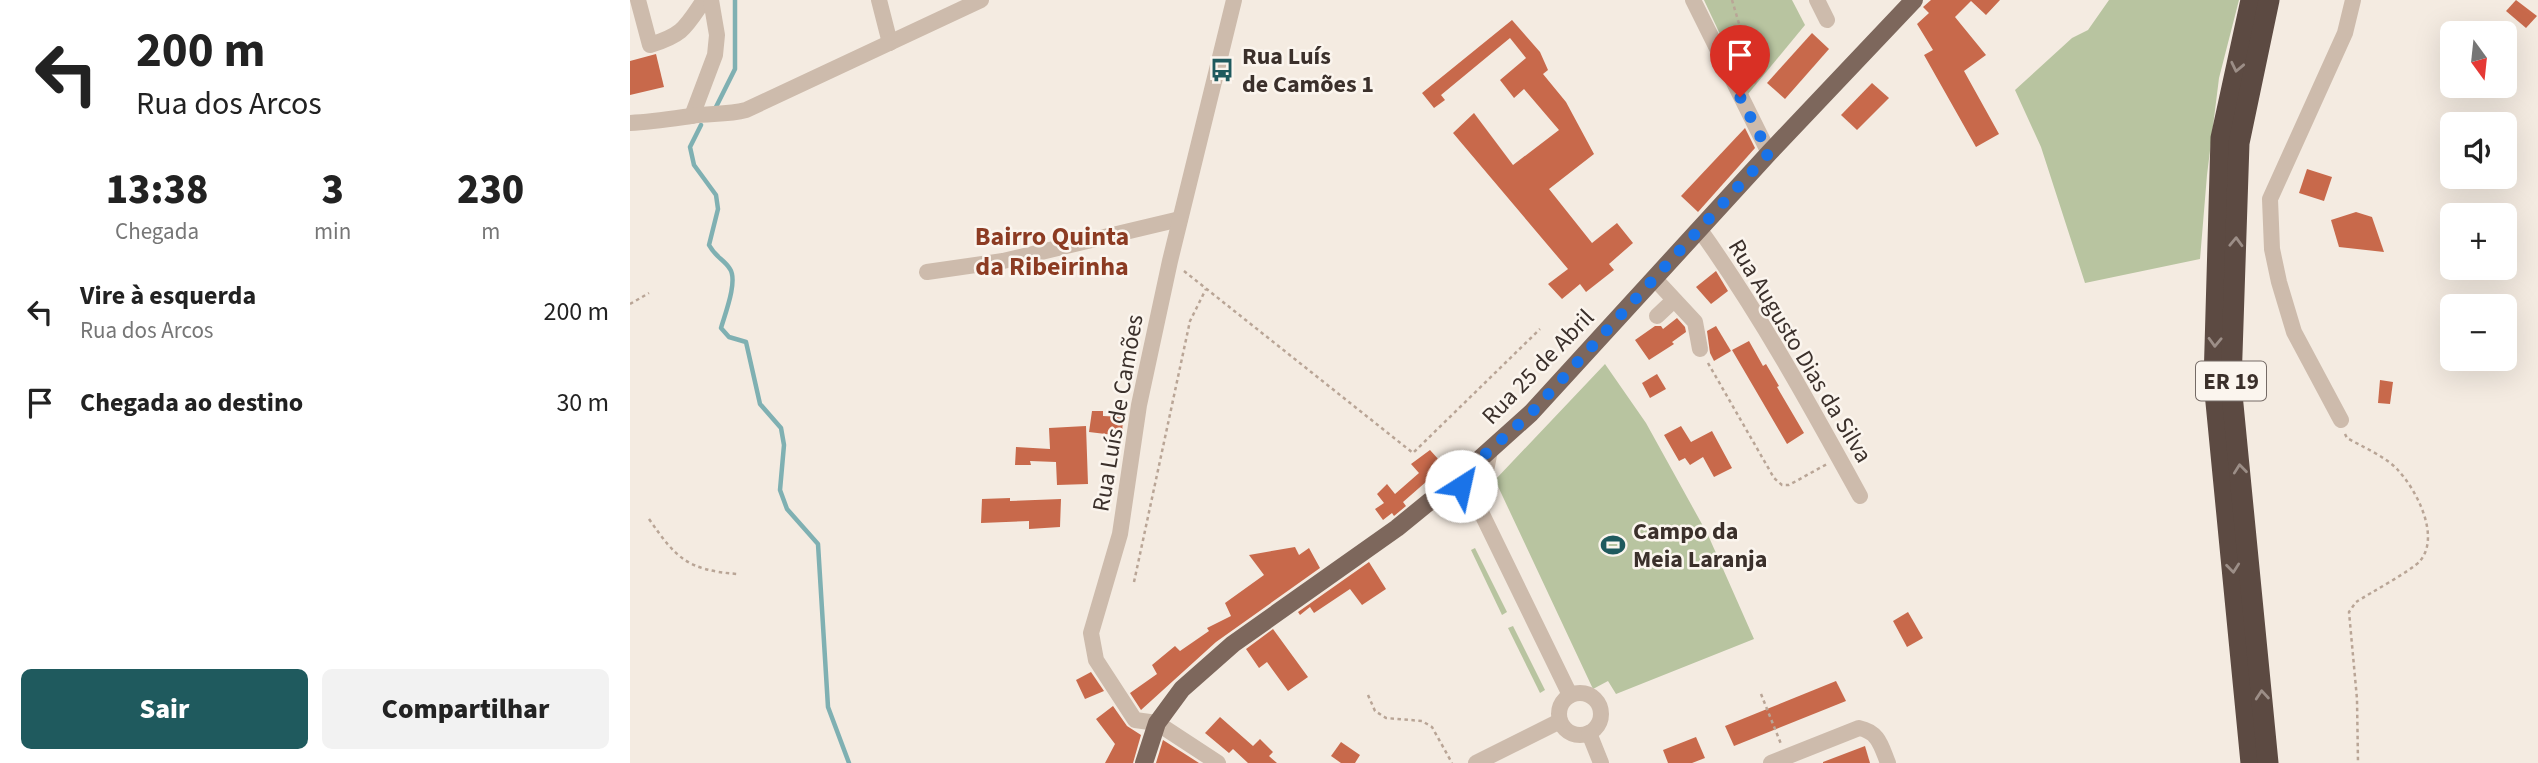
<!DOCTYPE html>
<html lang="pt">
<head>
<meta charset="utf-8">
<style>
  :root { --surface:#fff; --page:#f2f2f2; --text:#222; --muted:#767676; --accent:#1f5a5e }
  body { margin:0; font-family:"Source Sans 3",sans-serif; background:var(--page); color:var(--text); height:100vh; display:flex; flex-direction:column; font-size:26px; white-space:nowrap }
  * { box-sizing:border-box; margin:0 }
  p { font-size:23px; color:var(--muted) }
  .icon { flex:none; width:38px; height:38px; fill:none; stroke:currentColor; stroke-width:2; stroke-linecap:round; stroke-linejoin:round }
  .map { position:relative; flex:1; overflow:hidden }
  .sheet { display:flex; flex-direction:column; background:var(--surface); width:630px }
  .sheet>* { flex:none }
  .banner { background:#fff; color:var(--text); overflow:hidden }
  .needle { width:46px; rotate:165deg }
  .buttons { position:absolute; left:1810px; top:21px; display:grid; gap:14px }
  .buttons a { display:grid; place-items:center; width:77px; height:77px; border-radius:10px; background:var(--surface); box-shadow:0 7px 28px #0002; font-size:35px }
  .pin { position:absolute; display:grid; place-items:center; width:60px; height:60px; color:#fff; margin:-72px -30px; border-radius:50% 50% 50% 0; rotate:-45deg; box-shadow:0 0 7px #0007 }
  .pin .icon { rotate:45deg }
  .me { position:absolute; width:77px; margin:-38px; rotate:35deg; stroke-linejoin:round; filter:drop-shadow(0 0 5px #0008) }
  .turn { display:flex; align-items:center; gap:24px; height:147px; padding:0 21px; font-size:32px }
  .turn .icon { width:91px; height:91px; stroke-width:2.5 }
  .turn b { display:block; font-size:49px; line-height:60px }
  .eta { display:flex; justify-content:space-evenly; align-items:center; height:119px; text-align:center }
  .eta b { font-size:42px; font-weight:800; line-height:49px }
  .cta { display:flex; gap:14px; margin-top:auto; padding:14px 21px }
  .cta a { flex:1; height:80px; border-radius:10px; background:var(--accent); color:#fff; font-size:28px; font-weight:800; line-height:80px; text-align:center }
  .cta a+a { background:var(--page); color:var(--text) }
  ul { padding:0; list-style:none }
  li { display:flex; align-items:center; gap:21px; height:91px; padding:0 21px }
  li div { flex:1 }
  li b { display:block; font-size:26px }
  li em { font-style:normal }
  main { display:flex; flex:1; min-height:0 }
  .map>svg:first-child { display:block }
  .green { fill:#b8c4a0 }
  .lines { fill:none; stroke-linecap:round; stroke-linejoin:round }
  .stream { stroke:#7fb0b2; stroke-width:4.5 }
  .building { fill:#c8694b }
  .path { stroke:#b9a596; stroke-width:2.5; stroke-dasharray:3.5 3.5; stroke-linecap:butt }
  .minor { stroke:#cdbbac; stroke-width:16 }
  .major { stroke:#7d675c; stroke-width:18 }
  .highway { stroke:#5c4a42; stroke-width:21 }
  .oneway { stroke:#9c8e87 }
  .route { stroke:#1a73e8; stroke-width:12; stroke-dasharray:0 21.6 }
  .labels { text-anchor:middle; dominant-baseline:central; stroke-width:5; stroke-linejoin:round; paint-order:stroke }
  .shield { fill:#fbf5ee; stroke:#756b66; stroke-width:2 }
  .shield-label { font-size:23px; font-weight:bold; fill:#3b302b }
  .poi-label { font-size:24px; font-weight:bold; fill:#3b302b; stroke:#fbf5ee; text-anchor:start }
  .street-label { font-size:24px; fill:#3b302b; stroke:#fbf5ee }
  .neighbourhood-label { font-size:26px; font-weight:bold; fill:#8c3b22; stroke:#fbf5ee }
</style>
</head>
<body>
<main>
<section class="sheet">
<div class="banner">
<div class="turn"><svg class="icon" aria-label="left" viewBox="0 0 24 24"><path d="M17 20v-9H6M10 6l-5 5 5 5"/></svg><div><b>200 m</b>Rua dos Arcos</div></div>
</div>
<div class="eta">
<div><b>13:38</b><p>Chegada</p></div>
<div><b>3</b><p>min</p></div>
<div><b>230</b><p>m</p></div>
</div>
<ul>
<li><svg class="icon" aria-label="left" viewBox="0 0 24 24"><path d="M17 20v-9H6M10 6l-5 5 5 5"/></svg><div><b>Vire à esquerda</b><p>Rua dos Arcos</p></div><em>200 m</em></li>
<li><svg class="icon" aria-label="arrive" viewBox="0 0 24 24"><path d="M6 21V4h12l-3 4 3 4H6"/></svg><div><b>Chegada ao destino</b></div><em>30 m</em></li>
</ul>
<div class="cta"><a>Sair</a><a>Compartilhar</a></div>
</section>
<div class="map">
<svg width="1908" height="763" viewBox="0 0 1908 763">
  <rect width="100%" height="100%" fill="#f4ebe1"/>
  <g class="green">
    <polygon points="1074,0 1162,0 1175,25 1118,94"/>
    <polygon points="1479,0 1609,0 1589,78 1577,175 1570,259 1455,283 1411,147 1385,90 1442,38 1458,30"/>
    <polygon points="975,364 1016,423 1078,535 1124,639 986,694 978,681 963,689 865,480"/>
    <polygon points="845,548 877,612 872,615 841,550"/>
    <polygon points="883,626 915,690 910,693 878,628"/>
  </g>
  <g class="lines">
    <g class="stream">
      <polyline points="86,107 105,69 105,0"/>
      <path d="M71,125l-11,22 4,18 22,30 2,14 -9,36c7,13 15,14 21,24 8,12 -5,45 -9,59l8,9 17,5 14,62 21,24 3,17 -4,45 7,19 31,35 10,163 21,56"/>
    </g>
  </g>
  <g class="building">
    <polygon points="1301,0 1370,0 1356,15 1341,1 1325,17 1356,55 1334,71 1369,134 1346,147 1294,55 1303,50 1287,24 1299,13 1293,7"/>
    <polygon points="1886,0 1907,16 1896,28 1876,11"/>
    <polygon points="882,20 910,52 918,70 913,74 936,102 964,154 919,189 962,243 987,223 1003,243 979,264 984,270 956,292 950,284 932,299 918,284 938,269 823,133 844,113 883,165 929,130 894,89 884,98 870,80 896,58 880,38 811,95 815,100 804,108 792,93"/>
    <polygon points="1182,33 1199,49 1155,99 1137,83"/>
    <polygon points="26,54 34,87 0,95 0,61"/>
    <polygon points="1242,83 1259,98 1227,130 1211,115"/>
    <polygon points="1115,128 1125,148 1068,212 1051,196"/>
    <polygon points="1677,169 1702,177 1694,201 1669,193"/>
    <polygon points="1726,212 1742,217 1754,252 1709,247 1701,220"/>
    <polygon points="1086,271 1098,291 1081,304 1066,287"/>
    <polygon points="1047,318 1055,327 1056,332 1042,342 1044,344 1019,360 1005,340 1025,326 1031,326 1033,329"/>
    <polygon points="1086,326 1101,351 1084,361 1080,353 1077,331"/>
    <polygon points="1119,341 1133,366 1136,364 1149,386 1147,387 1174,433 1157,444 1102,350"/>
    <polygon points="1027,374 1036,389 1020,398 1012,383"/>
    <polygon points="1750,380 1763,382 1760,404 1748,403"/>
    <polygon points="462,411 473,411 473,416 493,417 492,436 459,432"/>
    <polygon points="456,426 458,484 427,485 426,462 400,461 401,465 385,465 386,447 420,449 419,428"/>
    <polygon points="1051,426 1061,442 1082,431 1102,468 1084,477 1073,457 1060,465 1055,458 1049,461 1034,435"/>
    <polygon points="800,450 819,471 801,485 797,481 773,502 776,506 764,516 762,513 753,520 745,509 754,503 747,494 757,484 765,494 789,473 781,464"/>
    <polygon points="380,498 380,501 431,499 430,527 399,529 399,521 351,523 352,499"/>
    <polygon points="665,547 669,555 679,548 690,568 586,642 511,710 500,693 527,674 522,665 545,646 550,651 579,631 577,628 601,616 595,603 634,575 619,555"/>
    <polygon points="739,562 756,589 732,605 720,589 684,613 680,607 670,615 668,612"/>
    <polygon points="1278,612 1293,638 1277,647 1263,621"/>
    <polygon points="643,629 678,677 658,691 637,662 629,668 616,649"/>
    <polygon points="461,672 474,691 455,699 446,680"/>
    <polygon points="1206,681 1216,701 1104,746 1095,726"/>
    <polygon points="483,706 497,726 511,735 503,763 475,763 485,744 466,719"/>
    <polygon points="590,717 623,746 630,739 643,752 639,756 647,763 618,763 603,749 599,753 575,733"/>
    <polygon points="1066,737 1075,758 1062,763 1038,763 1033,750"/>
    <polygon points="533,740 569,763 526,763"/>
    <polygon points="711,742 730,755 725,763 711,763 701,756"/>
    <polygon points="1235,746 1240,763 1193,763 1193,762"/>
  </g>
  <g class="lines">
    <g class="path">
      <polyline points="1102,0 1126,81 1122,86"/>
      <polyline points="554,271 783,453 910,329"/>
      <polyline points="0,304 19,293"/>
      <polyline points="1078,363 1144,478 1152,485 1159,485 1197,464"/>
      <path d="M1715,434l2,4c14,8 39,19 50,31 19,20 44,67 23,92 -9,10 -50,32 -64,41l-7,10 8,87 1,64"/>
      <path d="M19,519c27,39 38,51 88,55"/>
      <polyline points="504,582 560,321 576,289"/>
      <polyline points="1131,694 1151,744"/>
      <polyline points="738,695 745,711 756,718 792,721 802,727 822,763"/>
    </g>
    <g class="minor">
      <path d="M8,0l12,45c33,-10 35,-17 54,-45"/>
      <polyline points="249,0 260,43"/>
      <polyline points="1063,0 1139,153"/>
      <polyline points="1187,0 1197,20"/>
      <polyline points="62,116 85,55 87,35 81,0"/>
      <path d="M0,123c21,-1 40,-4 61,-7 19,-3 36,-1 55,-6l235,-110"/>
      <path d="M1070,230c60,84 110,175 160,266"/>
      <polyline points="297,272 373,261 550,219"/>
      <polyline points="1025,279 1065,322 1070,349"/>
      <polyline points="1027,316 1044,300"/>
      <polyline points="1711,420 1664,332 1649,282 1642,249 1640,199 1715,33 1723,0"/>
      <polyline points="798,503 832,499 849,508 940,695"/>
      <polyline points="849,508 860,450"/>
      <circle cx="950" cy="714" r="21"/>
      <polyline points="959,733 971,763"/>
      <polyline points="588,763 527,723 505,720 466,660 461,633 490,534 509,405 540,261 604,0"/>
      <polyline points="846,763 930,721"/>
      <path d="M1141,763l88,-35c20,4 22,18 29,35"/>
    </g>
    <polyline class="major" points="514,763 527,723 552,689 603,644 767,528 832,475 901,413 1139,153 1284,0"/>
    <g class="highway">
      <polyline points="1621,763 1584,382 1591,138 1621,0"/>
      <polyline points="1638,763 1601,384 1609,143 1639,0"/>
    </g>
  </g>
  <defs><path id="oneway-chevron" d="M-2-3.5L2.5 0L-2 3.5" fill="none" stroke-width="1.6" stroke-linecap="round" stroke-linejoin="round" transform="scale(1.75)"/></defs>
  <g class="oneway">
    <use href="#oneway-chevron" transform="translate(1607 67) rotate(102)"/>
    <use href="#oneway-chevron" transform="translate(1606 242) rotate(-88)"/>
    <use href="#oneway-chevron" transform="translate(1585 342) rotate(92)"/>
    <use href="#oneway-chevron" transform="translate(1610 469) rotate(-96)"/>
    <use href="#oneway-chevron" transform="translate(1603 568) rotate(84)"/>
    <use href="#oneway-chevron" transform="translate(1632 695) rotate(-95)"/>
  </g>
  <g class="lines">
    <polyline class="route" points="831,486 832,475 901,413 1139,153 1110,97"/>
  </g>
  <defs>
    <g id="bus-bare" transform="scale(1.89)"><path d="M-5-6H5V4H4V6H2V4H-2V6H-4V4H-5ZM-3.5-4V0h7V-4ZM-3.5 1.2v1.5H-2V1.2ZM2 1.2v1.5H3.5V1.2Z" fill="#1f5a5e" stroke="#fbf5ee" stroke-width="2.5" paint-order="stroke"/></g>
    <g id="stadium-bare" transform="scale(1.89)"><path d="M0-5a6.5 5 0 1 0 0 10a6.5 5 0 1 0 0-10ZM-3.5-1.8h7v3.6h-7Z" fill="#1f5a5e" stroke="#fbf5ee" stroke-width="2.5" paint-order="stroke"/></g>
  </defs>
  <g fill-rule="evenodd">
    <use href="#bus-bare" x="592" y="70"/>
    <use href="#stadium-bare" x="983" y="545"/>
  </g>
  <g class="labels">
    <rect class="shield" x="1566" y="361.5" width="70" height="39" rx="5"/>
    <g class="shield-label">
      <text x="1601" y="381">ER 19</text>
    </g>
    <g class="poi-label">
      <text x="612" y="56">Rua Luís<tspan x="612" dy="28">de Camões 1</tspan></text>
      <text x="1003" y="531">Campo da<tspan x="1003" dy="28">Meia Laranja</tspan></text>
    </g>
    <g class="street-label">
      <text transform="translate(1170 351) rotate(59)">Rua Augusto Dias da Silva</text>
      <text transform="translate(908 367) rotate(-46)">Rua 25 de Abril</text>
      <text transform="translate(488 413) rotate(-80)">Rua Luís de Camões</text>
    </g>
    <g class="neighbourhood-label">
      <text x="422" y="236">Bairro Quinta<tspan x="422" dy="30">da Ribeirinha</tspan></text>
    </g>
  </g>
</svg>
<div class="buttons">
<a><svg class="needle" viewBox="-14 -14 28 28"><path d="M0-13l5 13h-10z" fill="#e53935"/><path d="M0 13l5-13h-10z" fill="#767676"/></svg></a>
<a><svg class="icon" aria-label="sound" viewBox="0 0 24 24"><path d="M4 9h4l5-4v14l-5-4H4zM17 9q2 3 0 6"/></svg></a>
<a>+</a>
<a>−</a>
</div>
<div class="pin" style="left:1110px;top:97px;background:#d93025"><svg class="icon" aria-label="arrive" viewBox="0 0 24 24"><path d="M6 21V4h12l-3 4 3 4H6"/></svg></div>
<svg class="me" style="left:831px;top:486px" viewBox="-20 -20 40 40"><circle r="19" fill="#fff"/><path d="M0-13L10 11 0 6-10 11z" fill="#1a73e8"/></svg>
</div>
</main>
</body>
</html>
